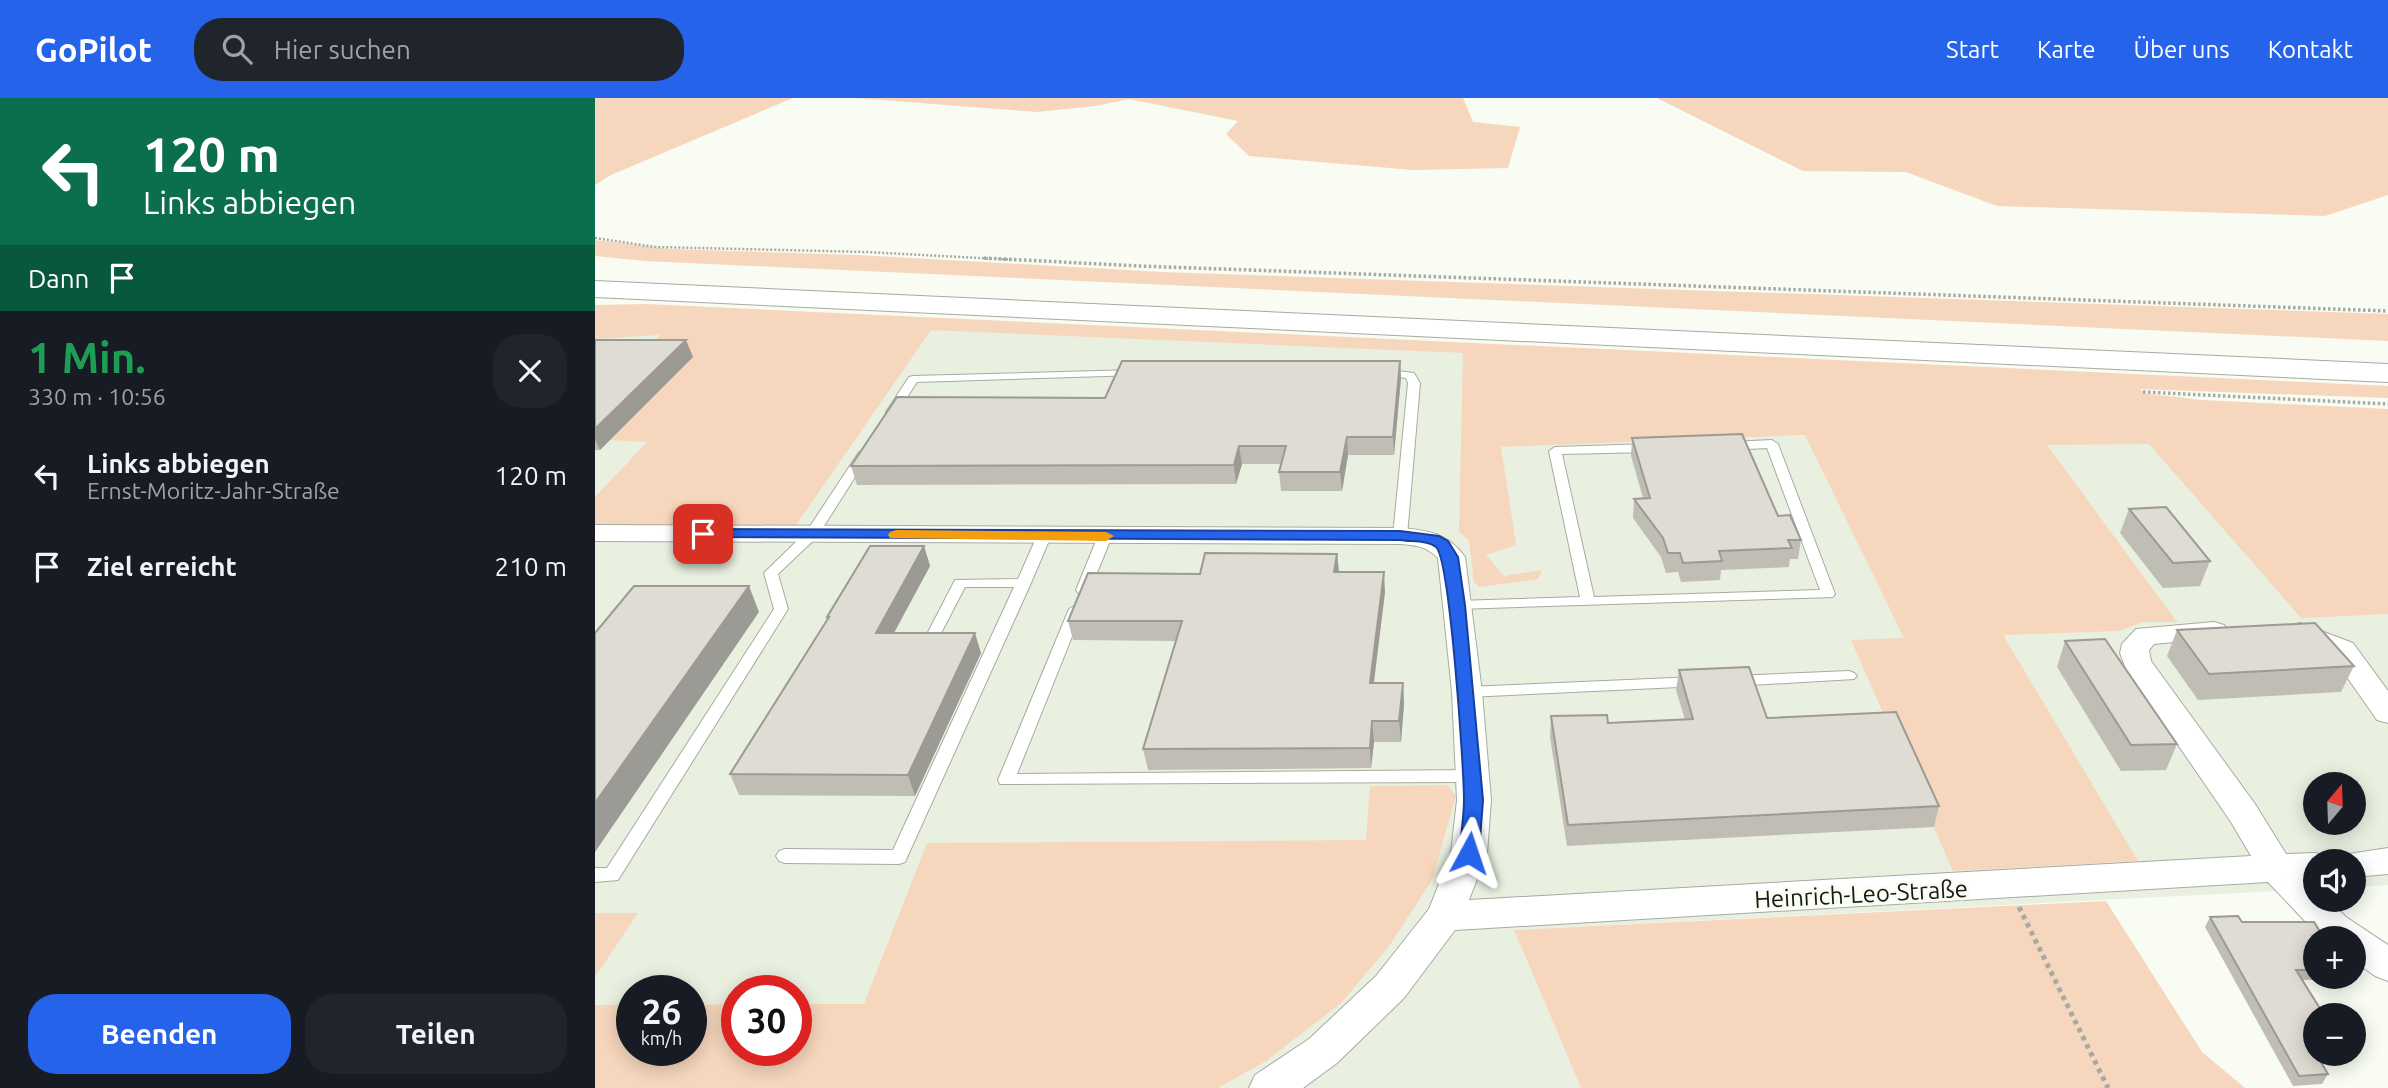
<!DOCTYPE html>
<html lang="de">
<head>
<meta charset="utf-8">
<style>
  :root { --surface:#171b24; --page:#20242c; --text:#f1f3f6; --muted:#9ea1a6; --accent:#2563eb }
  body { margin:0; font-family:Ubuntu,sans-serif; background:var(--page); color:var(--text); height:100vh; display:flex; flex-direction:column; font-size:26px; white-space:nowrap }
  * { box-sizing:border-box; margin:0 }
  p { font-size:23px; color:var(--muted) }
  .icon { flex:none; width:38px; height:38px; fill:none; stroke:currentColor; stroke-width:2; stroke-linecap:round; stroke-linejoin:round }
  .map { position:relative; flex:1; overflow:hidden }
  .details { display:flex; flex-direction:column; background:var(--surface); width:595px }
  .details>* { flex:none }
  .banner { background:#0b6e4f; color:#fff; overflow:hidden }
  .needle { width:46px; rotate:19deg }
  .tools { position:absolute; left:1708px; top:674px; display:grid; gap:14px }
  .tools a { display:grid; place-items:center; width:63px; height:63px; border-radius:50%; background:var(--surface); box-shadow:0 4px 18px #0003; font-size:35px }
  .speed { position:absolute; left:21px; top:877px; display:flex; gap:14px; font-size:35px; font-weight:700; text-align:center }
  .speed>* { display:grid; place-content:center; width:91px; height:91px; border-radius:50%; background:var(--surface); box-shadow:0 4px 18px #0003; line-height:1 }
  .speed small { font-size:18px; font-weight:400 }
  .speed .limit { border:10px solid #d22; background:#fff; color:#111 }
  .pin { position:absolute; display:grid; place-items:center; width:60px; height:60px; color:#fff; margin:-30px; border-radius:14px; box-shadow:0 4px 10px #0006 }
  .me { position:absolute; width:77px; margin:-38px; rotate:5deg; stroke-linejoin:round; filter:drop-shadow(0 0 5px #0008) }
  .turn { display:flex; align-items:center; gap:24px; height:147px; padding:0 28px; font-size:32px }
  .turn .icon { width:91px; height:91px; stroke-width:2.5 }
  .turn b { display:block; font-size:49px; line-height:60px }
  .then { display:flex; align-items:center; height:66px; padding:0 28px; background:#0003; gap:14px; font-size:26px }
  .round { display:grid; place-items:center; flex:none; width:74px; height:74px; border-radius:28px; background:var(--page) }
  .head { display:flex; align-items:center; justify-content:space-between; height:119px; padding:0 28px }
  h1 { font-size:42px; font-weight:600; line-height:52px; color:#1e9e55 }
  .button { display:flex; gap:14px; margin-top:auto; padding:14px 28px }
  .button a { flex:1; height:80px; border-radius:28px; background:var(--accent); color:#fff; font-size:28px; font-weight:600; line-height:80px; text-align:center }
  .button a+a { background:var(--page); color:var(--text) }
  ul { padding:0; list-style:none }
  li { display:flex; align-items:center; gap:21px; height:91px; padding:0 28px }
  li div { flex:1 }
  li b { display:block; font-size:26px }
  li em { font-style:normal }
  header { display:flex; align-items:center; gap:42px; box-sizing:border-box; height:98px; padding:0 35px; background:var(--accent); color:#fff }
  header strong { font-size:33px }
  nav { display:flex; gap:38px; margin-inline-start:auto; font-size:24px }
  .search { width:490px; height:63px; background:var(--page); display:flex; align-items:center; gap:18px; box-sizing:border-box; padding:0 24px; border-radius:28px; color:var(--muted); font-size:26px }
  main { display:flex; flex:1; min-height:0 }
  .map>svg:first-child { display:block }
  .built { fill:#e9f0e0; fill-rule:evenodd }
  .green { fill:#f6d6bc }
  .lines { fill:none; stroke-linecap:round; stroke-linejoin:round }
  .service-casing { stroke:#a7aba2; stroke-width:2 }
  .minor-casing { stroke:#a7aba2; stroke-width:2 }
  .motorway-casing { stroke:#a7aba2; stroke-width:2 }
  .path-far2 { stroke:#a7aaa2; stroke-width:2.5; stroke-dasharray:2 2; stroke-linecap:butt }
  .path-far1 { stroke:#a7aaa2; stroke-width:3.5; stroke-dasharray:2.5 2.5; stroke-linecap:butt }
  .path { stroke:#a7aaa2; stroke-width:5; stroke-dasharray:4.5 4.5; stroke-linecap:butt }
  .service { fill:#fff; fill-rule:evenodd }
  .minor { fill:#fff; fill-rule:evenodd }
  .motorway { fill:#fff; fill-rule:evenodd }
  .wall { fill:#c0bdb5 }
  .shaded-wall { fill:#9c9a94 }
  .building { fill:#dfdcd3; stroke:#9c9a94; stroke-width:2 }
  .route { fill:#2563eb; stroke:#184099; stroke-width:2 }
  .slow { fill:#f59e0b }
  .labels { text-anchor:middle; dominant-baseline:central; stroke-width:6; stroke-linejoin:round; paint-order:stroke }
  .near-street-label { font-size:24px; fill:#181a16; stroke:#f8fcf2 }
</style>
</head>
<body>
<header>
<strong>GoPilot</strong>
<div class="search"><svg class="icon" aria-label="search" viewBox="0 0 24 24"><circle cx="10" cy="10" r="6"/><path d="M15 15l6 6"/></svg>Hier suchen</div>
<nav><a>Start</a><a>Karte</a><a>Über uns</a><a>Kontakt</a></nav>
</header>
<main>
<section class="details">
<div class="banner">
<div class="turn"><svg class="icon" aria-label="left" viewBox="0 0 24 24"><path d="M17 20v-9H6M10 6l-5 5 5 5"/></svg><div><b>120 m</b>Links abbiegen</div></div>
<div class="then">Dann<svg class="icon" aria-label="arrive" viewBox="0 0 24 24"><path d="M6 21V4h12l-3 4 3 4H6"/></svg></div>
</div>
<div class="head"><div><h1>1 Min.</h1><p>330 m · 10:56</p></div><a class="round"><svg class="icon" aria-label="close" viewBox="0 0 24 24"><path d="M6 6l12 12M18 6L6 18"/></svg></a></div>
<ul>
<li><svg class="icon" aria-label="left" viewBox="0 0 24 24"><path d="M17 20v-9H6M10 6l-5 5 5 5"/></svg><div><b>Links abbiegen</b><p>Ernst-Moritz-Jahr-Straße</p></div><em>120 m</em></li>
<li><svg class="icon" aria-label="arrive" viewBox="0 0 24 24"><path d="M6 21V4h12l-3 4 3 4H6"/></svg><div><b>Ziel erreicht</b></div><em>210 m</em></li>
</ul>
<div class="button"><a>Beenden</a><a>Teilen</a></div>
</section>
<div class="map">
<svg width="1793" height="990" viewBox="0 0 1793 990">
  <rect width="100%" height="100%" fill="#f8fcf2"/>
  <path class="built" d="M0,219l636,24 907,47 9,6 36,3 205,217v271l-34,2v-26h-39v28l-801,41 67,158h-986zM1720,686h39v38h-39zM37,892h59v60h-59zM142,892h59v60h-59z"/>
  <g class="green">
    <polygon points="0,0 198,0 16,77 0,87"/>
    <polygon points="260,0 868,0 878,24 925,29 913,70 818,72 654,58 631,36 643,23 534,1 500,8 442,14"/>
    <polygon points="1062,0 1793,0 1793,97 1730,118 1402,108 1311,74 1208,73"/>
    <polygon points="0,142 74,151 262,157 567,174 1793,216 1793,243 50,163 0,158"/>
    <polygon points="52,206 1793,288 1793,300 1544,291 1552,296 1607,302 1793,311 1793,516 1706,520 1554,346 1452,347 1582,524 1548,524 1524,533 1408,537 1543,763 1358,773 1256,542 1309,540 1210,337 906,349 921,447 891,457 909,478 947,472 943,481 884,489 879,484 874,442 864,434 868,255 336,232 201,427 0,427 0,399 52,344 15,342 97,260 56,247 65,237 0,241 0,207"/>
    <polygon points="852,687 861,698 837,782 795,847 746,905 671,963 623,990 0,990 0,907 37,907 37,952 96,952 96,907 142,906 142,952 201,952 201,906 269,906 332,745 771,742 775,688"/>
    <polygon points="1511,803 1607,954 1650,990 986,990 919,832"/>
    <polygon points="0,815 43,815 0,879"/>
  </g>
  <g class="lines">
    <g class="service-casing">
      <g id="service">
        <polygon points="787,271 819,275 825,285 812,438 805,442 798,438 813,285 811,280 783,276 783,272"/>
        <polygon points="539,272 545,275 543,277 322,284 301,316 293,316 291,314 314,279 318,278"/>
        <polygon points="1177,342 1183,346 1240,496 1238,499 862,511 855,507 862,503 985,499 954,353 960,349 1055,346 1061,350 1055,354 967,356 999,499 1225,492 1172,350 1135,352 1129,348 1135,344"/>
        <polygon points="268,353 274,357 222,439 183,476 193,511 23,782 0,784 0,770 12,770 179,511 169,475 212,433 264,354"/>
        <polygon points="449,434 456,438 436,485 310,764 304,766 190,765 184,763 181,758 184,753 190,751 298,752 419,489 370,489 342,543 337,545 330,540 360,482 423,481 442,438"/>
        <polygon points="510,434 517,438 495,492 493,495 483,495 481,492 503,438"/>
        <polygon points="481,507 488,511 422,676 876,672 882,674 884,678 882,682 876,684 405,686 403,682 474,511"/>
        <polygon points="1254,573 1259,575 1262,578 1259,581 1139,588 1131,583 1139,578"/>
        <polygon points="1101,579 1106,580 1109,584 1106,588 872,599 864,594 872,589"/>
      </g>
    </g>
    <g class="minor-casing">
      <g id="minor">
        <path d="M0,427l805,3c27,2 48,5 65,29l17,135 9,108 -4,53 -18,47 782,-44 -20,-34 -105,-153 -6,-16 2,-9 14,-15 78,-7 10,3 5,6 -5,6 -70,7 -5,6 2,11 104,143 31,50 29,-1 13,3 2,5h-15v18l-5,1 5,5v15h14l17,17 42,28v36l-13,-5 -21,-15v-23h-33l-53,-56 -813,48 -51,68 -67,65 -34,25h-54l6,-13 54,-36 67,-63 53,-67 22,-56 6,-53 -5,-108 -14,-134c-12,-12 -23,-13 -38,-14l-805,-3z"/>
        <polygon points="1705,525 1758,545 1793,593 1793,625 1782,622 1738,559 1695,540 1690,534 1695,528"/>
        <polygon points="1793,750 1793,776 1759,779 1759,763 1743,763 1747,757"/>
      </g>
    </g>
    <g class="motorway-casing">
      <polygon id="motorway" points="0,183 1793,266 1793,284 0,199"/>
    </g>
    <polyline class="path-far2" points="0,140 60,149 271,154 423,162"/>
    <g class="path-far1">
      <polyline points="389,160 544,168 1793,213"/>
      <polyline points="1548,294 1793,306"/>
    </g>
    <polyline class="path" points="1424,809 1513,990"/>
    <use href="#service" class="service"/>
    <use href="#minor" class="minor"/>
    <use href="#motorway" class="motorway"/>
  </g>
  <g class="wall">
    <polygon points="0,242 98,259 5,352 0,352"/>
    <polygon points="805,263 806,280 799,357 753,357 747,393 686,393 684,374 686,366 647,366 641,386 262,387 256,368 510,300"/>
    <polygon points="1037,340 1183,418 1206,442 1203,461 1195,461 1194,469 1126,472 1125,482 1086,484 1083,474 1071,475 1066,459 1038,420 1039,401 1048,400 1036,358"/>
    <polygon points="1534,411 1615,463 1605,488 1568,490 1525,435"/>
    <polygon points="329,448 335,468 299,535 386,555 320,698 144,697 135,676 233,521 232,519"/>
    <polygon points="742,456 744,474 790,494 779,585 808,585 809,606 806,644 779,644 776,670 553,672 548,651 581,543 478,542 473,523 605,476"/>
    <polygon points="1582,532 1759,568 1746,594 1603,602 1572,558"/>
    <polygon points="1470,543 1582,646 1571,672 1526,673 1462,569"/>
    <polygon points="1084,572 1172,620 1344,708 1339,729 972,748 955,639 956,618 1013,625 1090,622 1081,592"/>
    <polygon points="1615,819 1720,840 1720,878 1744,878 1742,881 1707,882 1720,917 1720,956 1735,956 1721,956 1733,976 1727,986 1698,988 1610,829"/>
  </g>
  <g class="shaded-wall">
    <polygon points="91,242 98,259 5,352 0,342 0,331"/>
    <polygon points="805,263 806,280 799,357 798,339"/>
    <polygon points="752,339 753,357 747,393 745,374"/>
    <polygon points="644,348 647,366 641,386 639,367"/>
    <polygon points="329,448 335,468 288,555 281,535"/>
    <polygon points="742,456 744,475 739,474"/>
    <polygon points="789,474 790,494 776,606 775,585"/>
    <polygon points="154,488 164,514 0,754 0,705"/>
    <polygon points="380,535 386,555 320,698 313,677"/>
    <polygon points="808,585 809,606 806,644 804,623"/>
    <polygon points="777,623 779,644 776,670 775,650"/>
  </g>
  <g class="building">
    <polygon points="0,242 91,242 0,331"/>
    <polygon points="527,263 805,263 798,339 752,339 745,374 684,374 691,348 644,348 639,367 256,368 302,299 510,300"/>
    <polygon points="1147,336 1183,418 1195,417 1206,442 1193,442 1197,450 1124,453 1127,463 1088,465 1085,455 1073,455 1068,440 1039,401 1055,400 1037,340"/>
    <polygon points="1571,409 1615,463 1578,465 1534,411"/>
    <polygon points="275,448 329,448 281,535 380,535 313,677 135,676 234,519 232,519"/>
    <polygon points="610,455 742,456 739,474 789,474 775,585 808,585 804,623 777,623 775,650 548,651 587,523 473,523 493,475 605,476"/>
    <polygon points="39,488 154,488 0,705 0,535"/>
    <polygon points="1720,525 1759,568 1614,576 1582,532"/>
    <polygon points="1510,541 1582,646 1536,647 1470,543"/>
    <polygon points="1154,569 1172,620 1301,614 1344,708 973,727 956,618 1012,617 1013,625 1098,621 1084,572"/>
    <polygon points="1643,818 1647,824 1719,824 1729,840 1720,840 1720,872 1701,872 1729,917 1720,917 1720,946 1716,947 1733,976 1704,978 1615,819"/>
  </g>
  <path class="route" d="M108,431l697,2 39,5 9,5 10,16 7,48 18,195 -4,53 -3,5 -7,2 -7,-2 -3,-5c2,-18 5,-36 5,-53 0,-31 -14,-241 -28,-253 -8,-7 -26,-5 -36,-7l-702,-3 -2,-3 2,-3z"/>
  <polygon class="slow" points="301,432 511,434 519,438 511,443 295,440 293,437 295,434"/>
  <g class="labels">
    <g class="near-street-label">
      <text transform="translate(1266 796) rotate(-3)">Heinrich-Leo-Straße</text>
    </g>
  </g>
</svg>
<div class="tools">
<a><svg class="needle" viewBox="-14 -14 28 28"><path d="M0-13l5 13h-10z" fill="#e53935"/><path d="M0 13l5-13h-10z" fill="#9ea1a6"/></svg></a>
<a><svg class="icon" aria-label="sound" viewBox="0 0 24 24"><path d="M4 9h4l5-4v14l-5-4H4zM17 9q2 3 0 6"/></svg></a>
<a>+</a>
<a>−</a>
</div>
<div class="speed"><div>26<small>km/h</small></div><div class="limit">30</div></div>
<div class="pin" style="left:108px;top:436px;background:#d93025"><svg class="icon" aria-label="arrive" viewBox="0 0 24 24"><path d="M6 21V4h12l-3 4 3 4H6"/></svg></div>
<svg class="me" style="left:874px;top:755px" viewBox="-20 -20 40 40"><path d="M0-17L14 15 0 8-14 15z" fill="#2563eb" stroke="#fff" stroke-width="4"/></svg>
</div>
</main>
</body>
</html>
